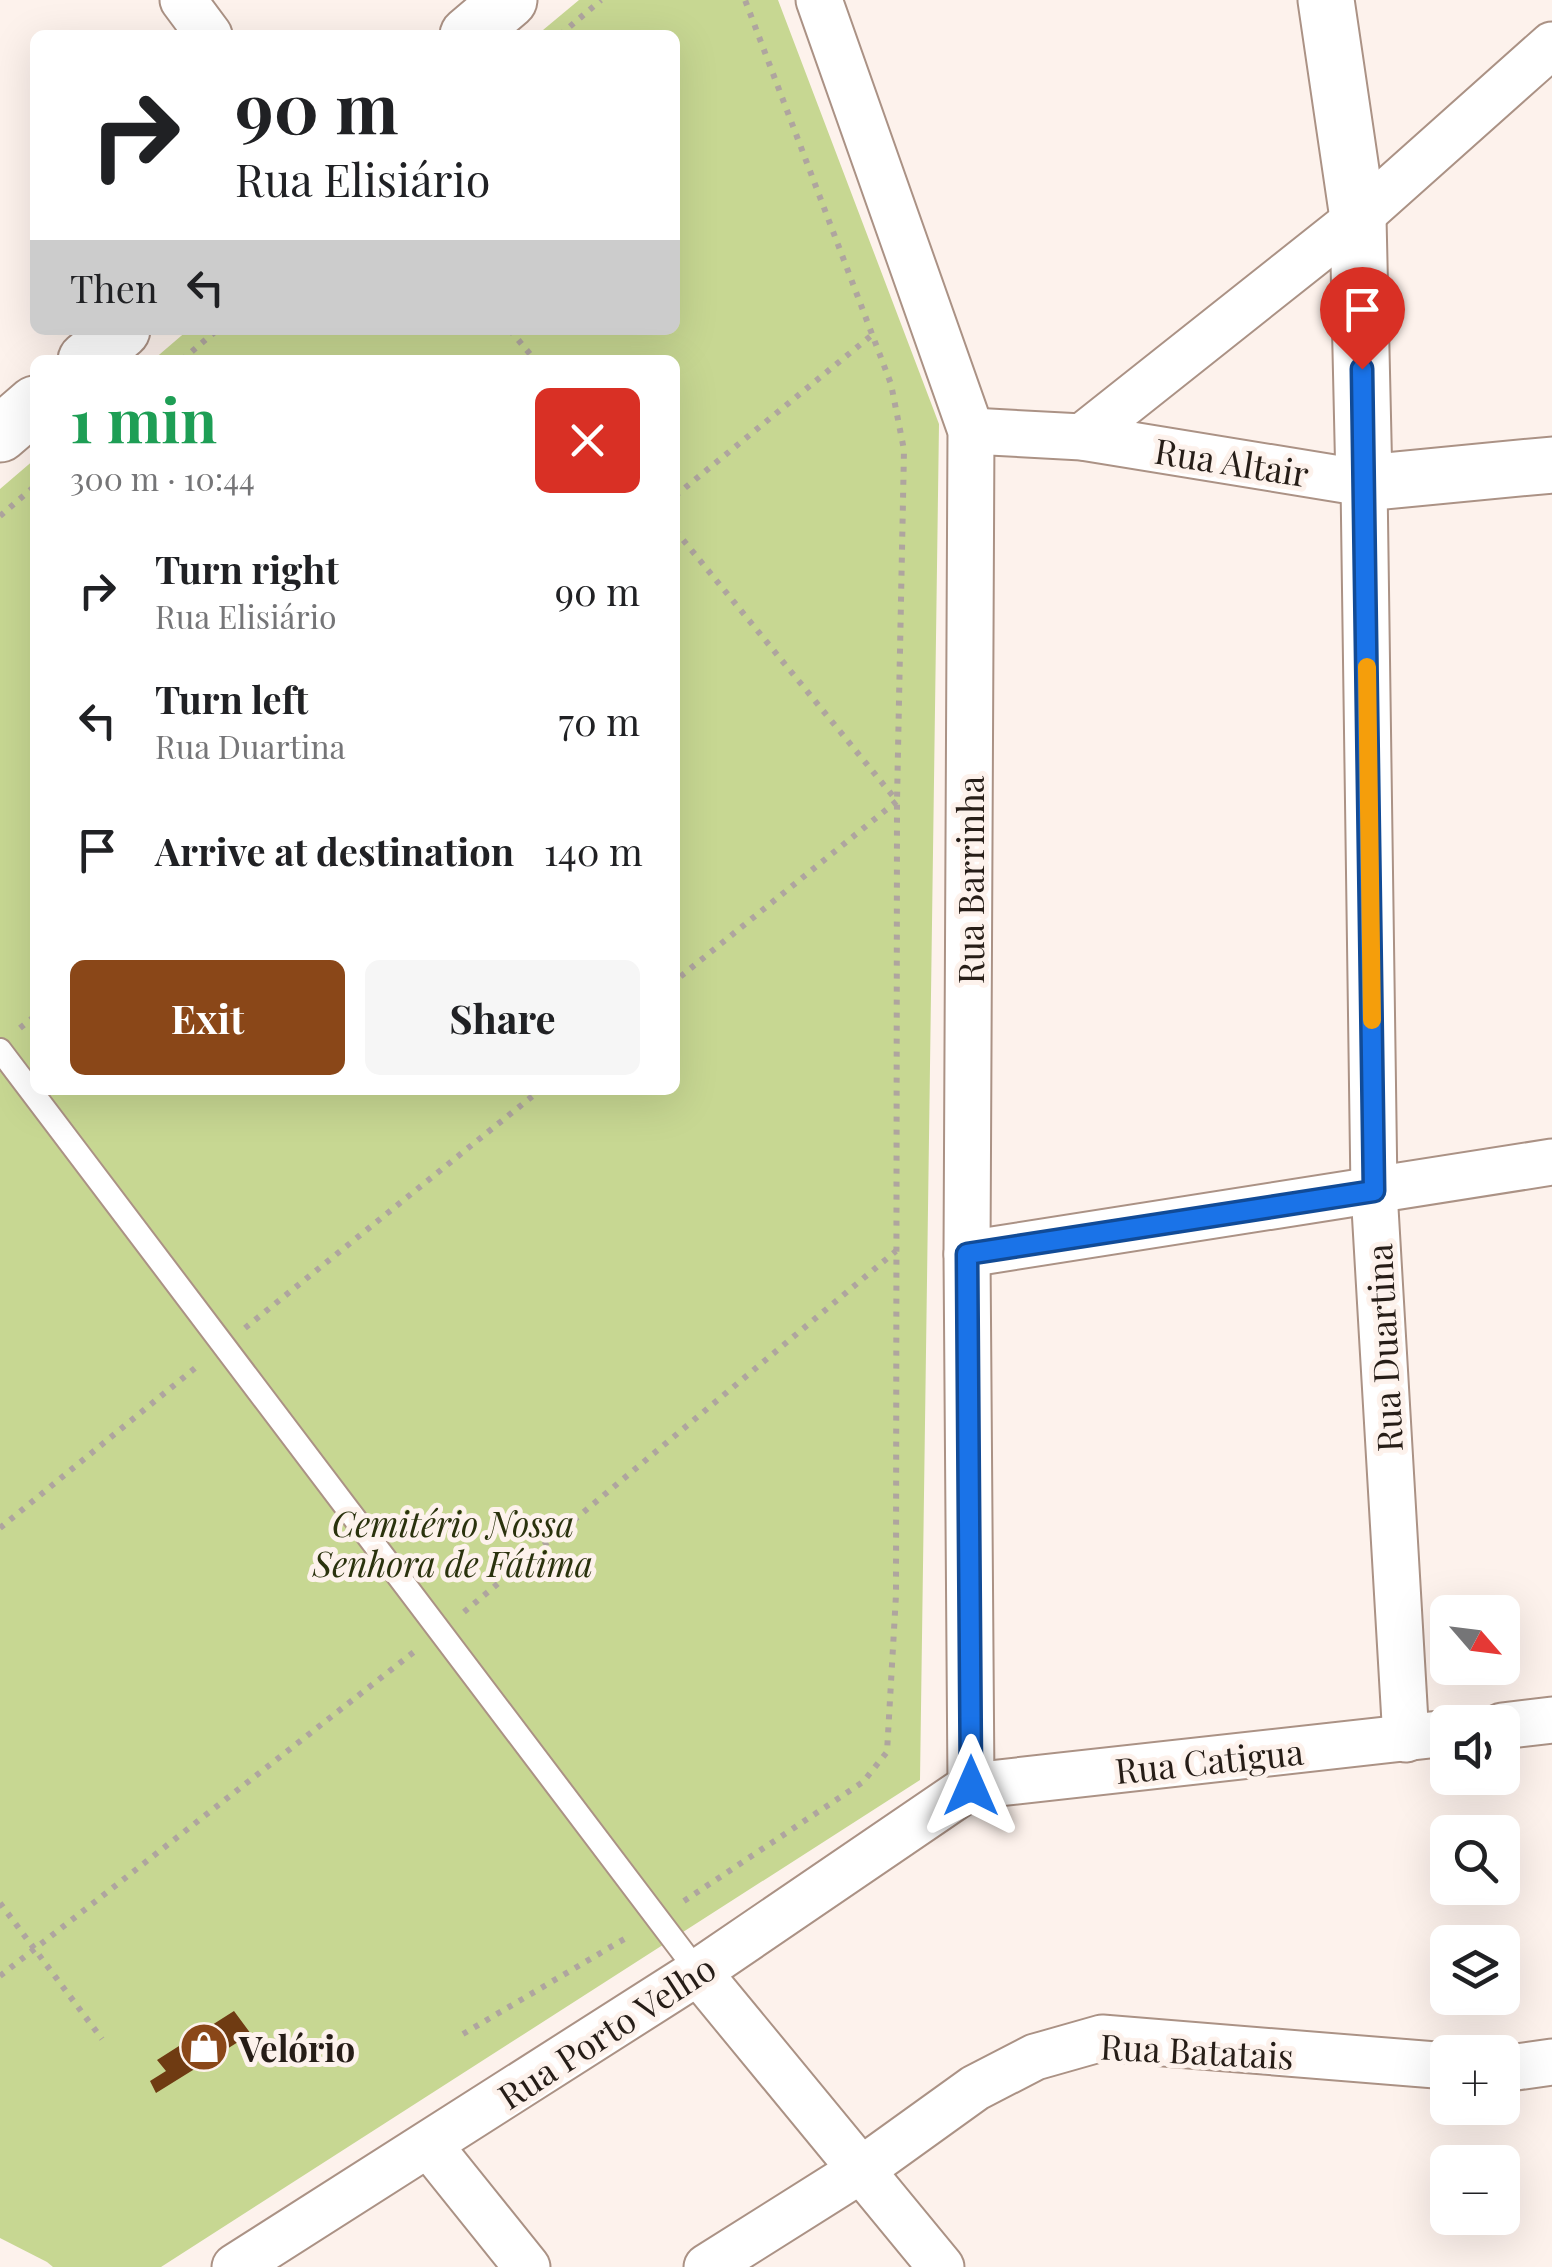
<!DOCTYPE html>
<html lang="en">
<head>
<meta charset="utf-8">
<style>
  :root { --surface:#fff; --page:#f6f6f6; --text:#202124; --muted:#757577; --accent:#8a4718 }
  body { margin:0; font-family:"Playfair Display",serif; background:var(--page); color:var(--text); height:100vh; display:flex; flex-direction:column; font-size:38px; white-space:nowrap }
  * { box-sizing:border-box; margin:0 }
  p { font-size:32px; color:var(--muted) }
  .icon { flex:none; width:55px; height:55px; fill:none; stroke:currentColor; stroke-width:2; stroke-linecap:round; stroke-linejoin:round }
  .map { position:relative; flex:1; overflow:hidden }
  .side { position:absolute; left:30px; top:355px; width:650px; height:740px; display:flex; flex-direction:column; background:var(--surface); border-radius:15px; box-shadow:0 10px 40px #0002 }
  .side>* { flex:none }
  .top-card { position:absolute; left:30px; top:30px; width:650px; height:305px; border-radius:15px; box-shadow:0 10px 40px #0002; background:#fff; color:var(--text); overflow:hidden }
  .needle { width:65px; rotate:118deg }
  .controls { position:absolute; left:1430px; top:1595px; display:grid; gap:20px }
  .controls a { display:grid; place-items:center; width:90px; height:90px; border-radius:15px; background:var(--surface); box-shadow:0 10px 40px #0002; font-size:50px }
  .pin { position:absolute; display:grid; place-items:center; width:85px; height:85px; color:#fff; margin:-102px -42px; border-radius:50% 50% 50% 0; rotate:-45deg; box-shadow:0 0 10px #0007 }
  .pin .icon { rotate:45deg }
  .me { position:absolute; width:110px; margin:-55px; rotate:0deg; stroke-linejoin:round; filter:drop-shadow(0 0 8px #0008) }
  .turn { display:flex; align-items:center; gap:35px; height:210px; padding:0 40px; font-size:45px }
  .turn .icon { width:130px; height:130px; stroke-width:2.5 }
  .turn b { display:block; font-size:70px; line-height:85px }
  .then { display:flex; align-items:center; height:95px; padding:0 40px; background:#0003; gap:20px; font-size:38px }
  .round { display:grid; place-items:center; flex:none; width:105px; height:105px; border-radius:15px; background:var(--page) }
  .summary { display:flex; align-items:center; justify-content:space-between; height:170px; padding:0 40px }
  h1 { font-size:60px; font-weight:700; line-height:75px; color:#1e9e55 }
  .button { display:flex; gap:20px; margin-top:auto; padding:20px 40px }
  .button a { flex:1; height:115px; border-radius:15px; background:var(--accent); color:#fff; font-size:40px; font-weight:700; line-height:115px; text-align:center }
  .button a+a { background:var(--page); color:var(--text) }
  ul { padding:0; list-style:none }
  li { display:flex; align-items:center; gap:30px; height:130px; padding:0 40px }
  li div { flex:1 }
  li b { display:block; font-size:38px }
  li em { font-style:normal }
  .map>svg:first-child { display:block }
  .green { fill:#c7d792 }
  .building { fill:#6f3b12 }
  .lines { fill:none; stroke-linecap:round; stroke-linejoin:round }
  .lane-casing { stroke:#ab9285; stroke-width:26 }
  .street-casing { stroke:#ab9285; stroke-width:49 }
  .secondary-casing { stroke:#ab9285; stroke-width:59 }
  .path { stroke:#afa59f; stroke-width:6; stroke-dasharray:5 8; stroke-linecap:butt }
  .lane { stroke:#fff; stroke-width:22 }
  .street { stroke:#fff; stroke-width:45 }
  .secondary { stroke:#fff; stroke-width:55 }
  .route-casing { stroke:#114b97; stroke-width:25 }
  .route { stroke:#1a73e8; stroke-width:18 }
  .slow { stroke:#f59e0b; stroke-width:18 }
  .labels { text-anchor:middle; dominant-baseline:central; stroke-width:10; stroke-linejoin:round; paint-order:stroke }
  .street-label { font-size:35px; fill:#261d17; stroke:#fdf2ec }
  .park-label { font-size:35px; font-style:italic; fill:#2a320d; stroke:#fdf2ec }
  .poi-label { font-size:35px; font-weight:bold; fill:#261d17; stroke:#fdf2ec; text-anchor:start }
</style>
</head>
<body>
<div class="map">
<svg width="1552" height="2267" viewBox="0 0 1552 2267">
  <rect width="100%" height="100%" fill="#fdf2ec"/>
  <polygon class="green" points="579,0 778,0 939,424 920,1780 161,2267 53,2267 47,2262 0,2238 0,489 35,459 35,1090 675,1090 675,360 153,360 188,330 675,330 675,35 537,35"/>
  <polygon class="building" points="234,2011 251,2034 156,2093 150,2081 166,2071 157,2060"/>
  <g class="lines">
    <g class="lane-casing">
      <polyline id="lane" points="0,1050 698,1972"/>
    </g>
    <g class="street-casing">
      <g id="street">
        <polyline points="183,0 209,35"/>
        <polyline points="819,0 971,431 967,1254 971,1786"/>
        <polyline points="971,431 1082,437 1364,483 1374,1191 1406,1739"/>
        <polyline points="1082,437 1358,218 1552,45"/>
        <polyline points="967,1254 1552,1162"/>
        <polyline points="1502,1726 1552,1720"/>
        <polyline points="698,1972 941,2267"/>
        <polyline points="1502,2069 1552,2062"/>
        <polyline points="429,2145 527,2267"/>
        <polyline points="235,2267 698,1972 971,1786 1448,1733"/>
        <polyline points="707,2267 861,2170 975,2088 1035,2057 1102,2038 1448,2066"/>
      </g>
    </g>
    <g class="secondary-casing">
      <g id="secondary">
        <polyline points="1326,0 1358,218 1364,483 1552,465"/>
        <polyline points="468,35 509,0"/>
        <polyline points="86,360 122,330"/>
        <polyline points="0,434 35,404"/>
      </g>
    </g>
    <g class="path">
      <polyline points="560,35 601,0"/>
      <polyline points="510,330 535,360"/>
      <polyline points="182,360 217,330"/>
      <polyline points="675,496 872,335"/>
      <polyline points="0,516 35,486"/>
      <polyline points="675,530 897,801 675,981"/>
      <polyline points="20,1028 35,1016"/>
      <polyline points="245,1328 540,1090"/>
      <polyline points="0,1528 200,1364"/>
      <polyline points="464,1612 896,1251"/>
      <polyline points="684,1901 863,1782 887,1752 896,1595 897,801 904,450 891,384 745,0"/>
      <polyline points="0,1903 102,2039"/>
      <polyline points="0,1976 419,1648"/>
      <polyline points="463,2034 631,1935"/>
    </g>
    <use href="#lane" class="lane"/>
    <use href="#street" class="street"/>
    <use href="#secondary" class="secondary"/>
  </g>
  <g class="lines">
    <g class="route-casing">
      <polyline id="route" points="971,1786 967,1254 1374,1191 1362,369"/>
    </g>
    <use href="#route" class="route"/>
    <polyline class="slow" points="1367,667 1372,1020"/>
  </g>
  <defs>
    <g id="shop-disc" transform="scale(2.5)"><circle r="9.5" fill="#8a4718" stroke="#fdf2ec"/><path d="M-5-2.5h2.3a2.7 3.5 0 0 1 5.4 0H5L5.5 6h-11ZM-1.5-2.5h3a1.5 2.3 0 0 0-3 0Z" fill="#fff"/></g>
  </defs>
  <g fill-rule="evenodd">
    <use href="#shop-disc" x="204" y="2047"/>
  </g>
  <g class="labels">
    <g class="street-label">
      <text transform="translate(1232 461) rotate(9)">Rua Altair</text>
      <text transform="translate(969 880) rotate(-90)">Rua Barrinha</text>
      <text transform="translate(1383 1348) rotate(-93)">Rua Duartina</text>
      <text transform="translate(1209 1760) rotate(-6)">Rua Catigua</text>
      <text transform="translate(606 2031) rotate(-33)">Rua Porto Velho</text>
      <text transform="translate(1197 2050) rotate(3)">Rua Batatais</text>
    </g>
    <g class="park-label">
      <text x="453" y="1522">Cemitério Nossa<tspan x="453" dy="40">Senhora de Fátima</tspan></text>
    </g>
    <g class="poi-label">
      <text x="239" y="2047">Velório</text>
    </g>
  </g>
</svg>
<div class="controls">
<a><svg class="needle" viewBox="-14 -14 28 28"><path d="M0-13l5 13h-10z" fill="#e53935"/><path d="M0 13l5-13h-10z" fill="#757577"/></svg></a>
<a><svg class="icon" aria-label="sound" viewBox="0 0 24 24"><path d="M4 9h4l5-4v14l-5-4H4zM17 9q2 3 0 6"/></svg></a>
<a><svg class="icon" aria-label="search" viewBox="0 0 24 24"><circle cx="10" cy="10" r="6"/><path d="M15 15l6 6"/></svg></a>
<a><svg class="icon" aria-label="layers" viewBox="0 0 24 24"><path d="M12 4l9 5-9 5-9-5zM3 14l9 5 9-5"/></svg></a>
<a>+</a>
<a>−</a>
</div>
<div class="pin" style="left:1362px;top:369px;background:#d93025"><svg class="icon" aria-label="arrive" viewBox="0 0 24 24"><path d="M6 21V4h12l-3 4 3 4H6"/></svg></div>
<svg class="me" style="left:971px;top:1786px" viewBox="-20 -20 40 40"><path d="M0-17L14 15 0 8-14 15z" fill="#1a73e8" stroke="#fff" stroke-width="4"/></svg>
<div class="top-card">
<div class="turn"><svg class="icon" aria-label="right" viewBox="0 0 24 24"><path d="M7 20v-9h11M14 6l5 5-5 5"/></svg><div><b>90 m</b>Rua Elisiário</div></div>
<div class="then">Then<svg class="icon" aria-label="left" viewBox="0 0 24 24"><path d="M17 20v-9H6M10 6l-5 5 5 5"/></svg></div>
</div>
<section class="side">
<div class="summary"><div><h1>1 min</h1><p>300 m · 10:44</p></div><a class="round" style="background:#d93025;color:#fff"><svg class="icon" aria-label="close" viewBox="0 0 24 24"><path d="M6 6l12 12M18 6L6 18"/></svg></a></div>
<ul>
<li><svg class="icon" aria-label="right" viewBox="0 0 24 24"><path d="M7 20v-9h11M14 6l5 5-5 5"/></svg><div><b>Turn right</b><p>Rua Elisiário</p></div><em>90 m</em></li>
<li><svg class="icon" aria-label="left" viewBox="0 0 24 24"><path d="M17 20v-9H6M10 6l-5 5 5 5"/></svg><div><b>Turn left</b><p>Rua Duartina</p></div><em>70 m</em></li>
<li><svg class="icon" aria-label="arrive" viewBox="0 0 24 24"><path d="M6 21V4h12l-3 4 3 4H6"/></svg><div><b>Arrive at destination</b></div><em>140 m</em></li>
</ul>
<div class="button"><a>Exit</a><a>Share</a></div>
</section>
</div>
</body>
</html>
